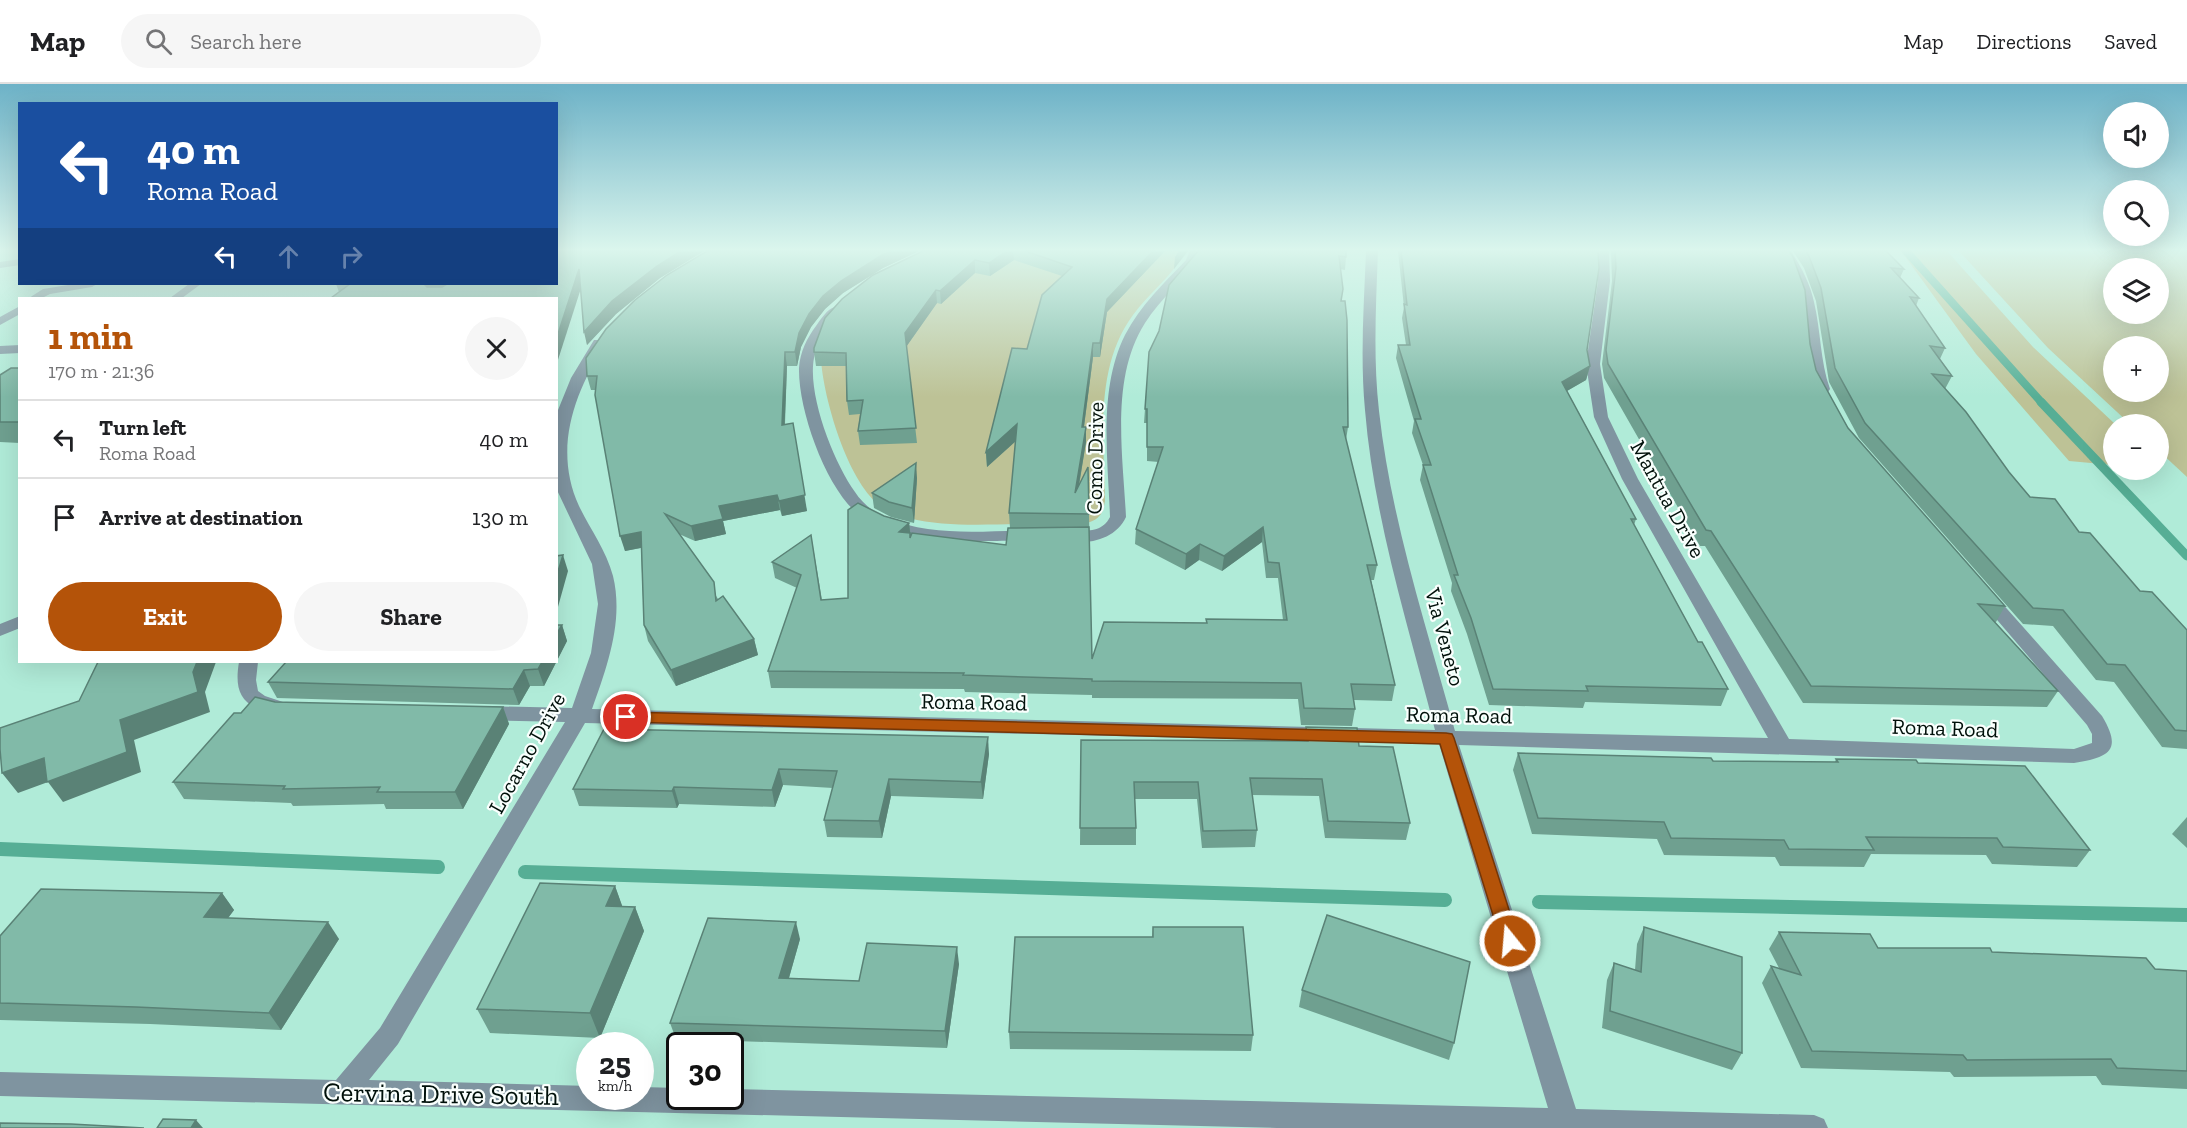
<!DOCTYPE html>
<html lang="en">
<head>
<meta charset="utf-8">
<style>
  :root { --surface:#fff; --page:#f6f6f6; --text:#202124; --muted:#757577; --line:#e0e0e0; --accent:#b45309 }
  body { margin:0; font-family:"Zilla Slab",serif; background:var(--page); color:var(--text); height:100vh; display:flex; flex-direction:column; font-size:22px; white-space:nowrap }
  * { box-sizing:border-box; margin:0 }
  p { font-size:20px; color:var(--muted) }
  .icon { flex:none; width:33px; height:33px; fill:none; stroke:currentColor; stroke-width:2; stroke-linecap:round; stroke-linejoin:round }
  .map { position:relative; flex:1; overflow:hidden }
  .details { position:absolute; left:18px; top:213px; width:540px; height:366px; display:flex; flex-direction:column; background:var(--surface); border-radius:0px; box-shadow:0 6px 24px #0002 }
  .details>* { flex:none }
  .banner { position:absolute; left:18px; top:18px; width:540px; height:183px; border-radius:0px; box-shadow:0 6px 24px #0002; background:#1a4fa0; color:#fff; overflow:hidden }
  .buttons { position:absolute; left:2103px; top:18px; display:grid; gap:12px }
  .buttons a { display:grid; place-items:center; width:66px; height:66px; border-radius:50%; background:var(--surface); box-shadow:0 6px 24px #0002; font-size:30px }
  .speed { position:absolute; left:576px; top:948px; display:flex; gap:12px; font-size:30px; font-weight:700; text-align:center }
  .speed>* { display:grid; place-content:center; width:78px; height:78px; border-radius:50%; background:var(--surface); box-shadow:0 6px 24px #0002; line-height:1 }
  .speed small { font-size:15px; font-weight:400 }
  .speed .limit { border:3px solid #111; border-radius:9px; background:#fff; color:#111 }
  .pin { position:absolute; display:grid; place-items:center; width:51px; height:51px; color:#fff; margin:-26px; border:3px solid #fff; border-radius:50%; box-shadow:0 2px 6px #0007 }
  .me { position:absolute; width:66px; margin:-33px; rotate:343deg; stroke-linejoin:round; filter:drop-shadow(0 0 4px #0008) }
  .turn { display:flex; align-items:center; gap:21px; height:126px; padding:0 30px; font-size:27px }
  .turn .icon { width:78px; height:78px; stroke-width:2.5 }
  .turn b { display:block; font-size:42px; line-height:51px }
  .lanes { display:flex; align-items:center; height:57px; padding:0 30px; background:#0003; justify-content:center; gap:30px; direction:ltr }
  .lanes .off { opacity:.35 }
  .round { display:grid; place-items:center; flex:none; width:63px; height:63px; border-radius:32px; background:var(--page) }
  .head { display:flex; align-items:center; justify-content:space-between; height:102px; padding:0 30px }
  h1 { font-size:36px; font-weight:700; line-height:45px; color:var(--accent) }
  .primary-button { display:flex; gap:12px; margin-top:auto; padding:12px 30px }
  .primary-button a { flex:1; height:69px; border-radius:36px; background:var(--accent); color:#fff; font-size:24px; font-weight:700; line-height:69px; text-align:center }
  .primary-button a+a { background:var(--page); color:var(--text) }
  ul { padding:0; list-style:none }
  li { display:flex; align-items:center; gap:18px; height:78px; padding:0 30px; border-top:2px solid var(--line) }
  li div { flex:1 }
  li b { display:block; font-size:22px }
  li em { font-style:normal }
  header { display:flex; align-items:center; gap:36px; box-sizing:border-box; height:84px; padding:0 30px; background:var(--surface); border-bottom:2px solid var(--line) }
  header strong { font-size:28px }
  nav { display:flex; gap:33px; margin-inline-start:auto; font-size:21px }
  .search { width:420px; height:54px; background:var(--page); display:flex; align-items:center; gap:15px; box-sizing:border-box; padding:0 21px; border-radius:33px; color:var(--muted); font-size:22px }
  .map>svg:first-child { display:block }
  .green { fill:#bdc296; fill-rule:evenodd }
  .lines { fill:none; stroke-linecap:round; stroke-linejoin:round }
  .stream-far2 { stroke:#56ae95; stroke-width:8 }
  .stream-far1 { stroke:#56ae95; stroke-width:9 }
  .stream { stroke:#56ae95; stroke-width:14 }
  .lane { fill:#7f94a0; fill-rule:evenodd }
  .street { fill:#7f94a0; fill-rule:evenodd }
  .wall { fill:#6fa090 }
  .shaded-wall { fill:#5a8276 }
  .building { fill:#81baa8; stroke:#5a8276; stroke-width:1.5 }
  .route { fill:#b45309; stroke:#753606; stroke-width:1.5 }
  .labels { text-anchor:middle; dominant-baseline:central; stroke-width:4.5; stroke-linejoin:round; paint-order:stroke }
  .street-label { font-size:22px; fill:#00100a; stroke:#f9fffd }
  .near-street-label { font-size:27px; fill:#00100a; stroke:#f9fffd }
</style>
</head>
<body>
<header>
<strong>Map</strong>
<div class="search"><svg class="icon" aria-label="search" viewBox="0 0 24 24"><circle cx="10" cy="10" r="6"/><path d="M15 15l6 6"/></svg>Search here</div>
<nav><a>Map</a><a>Directions</a><a>Saved</a></nav>
</header>
<div class="map">
<svg width="2187" height="1044" viewBox="0 0 2187 1044">
  <rect width="100%" height="100%" fill="#b0ebd8"/>
  <g class="green">
    <path d="M949,167h236c-12,25 -36,42 -52,64 -39,53 -29,124 -28,186 -2,11 -4,17 -15,21 -17,7 -40,3 -59,2 -39,0 -84,4 -122,-6 -9,-3 -23,-7 -30,-13 -32,-26 -55,-105 -58,-145z"/>
    <polygon points="1901,167 1947,167 2033,263 2115,340 2113,381 2069,377 1976,270"/>
    <path d="M1959,167h228v226l-28,-26 -1,-27h-28l-82,-76zM2114,184h44v46h-44zM2158,262v46h-44v-46z"/>
  </g>
  <g class="lines">
    <polyline class="stream-far2" points="1906,167 2042,319"/>
    <polyline class="stream-far1" points="2041,318 2187,472"/>
    <g class="stream">
      <polyline points="0,765 438,783"/>
      <polyline points="525,788 1445,816"/>
      <polyline points="1539,818 2187,831"/>
    </g>
    <g class="lane">
      <polygon points="20,175 20,181 0,184 0,178"/>
      <polygon points="74,200 97,200 92,203 50,210 42,214 29,214 43,205"/>
      <polygon points="189,200 201,200 182,214 170,214"/>
      <polygon points="20,222 20,230 0,241 0,233"/>
      <polygon points="20,261 20,269 0,270 0,262"/>
      <polygon points="20,532 20,544 0,552 0,540"/>
    </g>
    <g class="street">
      <path d="M1190,167h12c-14,27 -41,46 -57,72 -35,55 -22,132 -19,194 -11,24 -42,29 -66,23l-2,-4 2,-4c18,-4 40,5 50,-15 -2,-58 -12,-128 15,-182 15,-29 39,-52 61,-75z"/>
      <path d="M1366,167h12c-2,53 -5,107 1,160 12,109 47,214 76,320l313,7 -146,-259 -28,-62 -8,-53 12,-83 -1,-30h12l1,30 -10,83 8,53 30,62 151,260 285,10 18,-6v-9l-5,-9 -107,-125 -3,-4 3,-4h12l110,124c21,35 7,41 -28,47l-615,-18 117,364 238,6 10,4 4,9h-551l-1277,-32v-24l336,8 44,-52 185,-306 -84,-2 -7,-2 -3,-5 3,-5 7,-2 91,2 19,-55 7,-49 -6,-40 -36,-76v-73l15,-37 23,-38h10l2,3c-32,50 -53,106 -27,163 11,23 27,44 34,70 11,45 -6,91 -21,133l843,21c-27,-105 -61,-211 -70,-320 -5,-53 -1,-106 1,-159zM585,639l854,21 109,364 -818,-19v7h-50v-8l-40,-1v9h-50v-10l-221,-6 29,-36z"/>
      <path d="M1779,167h12c10,16 19,32 23,51 7,29 6,59 16,87l-2,3h-10l-2,-3 -6,-21 -10,-73z"/>
      <path d="M835,223l6,4c-11,15 -23,28 -27,47 -7,37 20,105 41,134 7,11 19,21 32,26 44,19 98,13 145,12l8,5 -2,4c-13,3 -28,1 -41,2 -45,0 -104,3 -140,-28 -32,-27 -59,-104 -58,-145 1,-16 8,-30 17,-42 5,-7 11,-17 19,-19z"/>
      <path d="M239,578h19l-2,18 2,11 7,5 18,6 3,5 -3,5c-7,2 -12,1 -19,-1 -26,-8 -29,-25 -25,-49z"/>
    </g>
  </g>
  <g class="wall">
    <polygon points="556,167 704,167 660,194 616,230 587,261 581,204 339,208 336,200 556,200"/>
    <polygon points="707,167 919,167 883,184 843,209 825,225 811,243 801,263 797,282 787,282 785,340 807,427 782,432 780,426 723,437 726,450 695,457 679,450 718,515 754,555 758,571 676,602 648,557 644,541 641,464 625,467 595,306 591,306 587,292"/>
    <polygon points="923,167 1165,167 1107,228 1100,273 1093,273 1084,343 1086,358 1079,402 1088,383 1092,575 1206,539 1206,535 1283,536 1278,494 1266,494 1262,458 1222,487 1199,476 1185,486 1135,460 1136,445 1159,378 1147,377 1147,339 1144,339 1145,325 1159,247 1198,167 1346,173 1345,186 1340,185 1348,343 1346,356 1377,481 1374,496 1371,496 1395,601 1392,617 1354,616 1355,625 1352,642 1301,641 1298,615 1092,614 1092,611 965,608 964,605 771,604 768,587 797,504 775,494 772,478 811,451 822,516 848,514 884,432 909,439 911,452 1006,461 1010,444 1009,429 1016,357 987,383 986,368 1027,265 1062,192 1014,176 990,192 975,189 941,220 937,219 906,263 917,359 860,361 858,347 860,330 849,331 847,317 846,282 816,282 814,268"/>
    <polygon points="1398,167 1598,167 1587,266 1590,282 1586,296 1567,307 1636,435 1634,441 1698,558 1728,605 1721,622 1585,618 1583,624 1489,621 1467,550 1451,507 1452,499 1420,396 1423,381 1412,349 1414,337 1396,274 1398,261 1406,261 1402,234 1404,223"/>
    <polygon points="1611,167 1789,167 1816,286 1848,344 2005,522 1996,538 1995,538 2058,607 2047,623 1803,619 1705,462 1700,462 1604,294 1602,280 1612,197"/>
    <polygon points="1793,167 1886,167 1904,185 1900,194 1919,214 1916,222 1945,264 1940,275 1952,292 1945,305 2009,388 2030,413 2079,448 2140,507 2187,546 2187,665 2162,663 2114,598 2096,596 2053,542 2023,540 1859,354 1829,298 1816,217 1804,184"/>
    <polygon points="20,284 20,359 0,358 0,291"/>
    <polygon points="917,394 914,439 891,433 874,424 872,409"/>
    <polygon points="562,541 567,557 544,602 530,602 519,621 277,614 268,598"/>
    <polygon points="275,618 503,623 509,640 463,725 386,725 384,720 293,722 291,719 184,715 173,698 241,629"/>
    <polygon points="1306,643 1359,662 1410,739 1406,756 1325,754 1319,712 1252,711 1257,746 1255,763 1202,764 1197,715 1135,715 1136,744 1136,761 1080,761 1081,656 1304,657"/>
    <polygon points="604,645 989,670 983,715 891,712 882,754 827,753 824,736 833,704 783,701 775,723 679,720 677,724 579,722 573,705"/>
    <polygon points="1518,669 1713,677 1835,678 1836,675 1918,679 2090,766 2077,783 1992,780 1986,771 1871,770 1864,783 1780,782 1775,773 1664,771 1657,755 1532,750 1513,686"/>
    <polygon points="2187,733 2187,764 2172,750"/>
    <polygon points="615,802 622,822 635,823 644,847 600,954 490,949 477,925"/>
    <polygon points="222,809 234,826 228,834 339,855 281,946 150,940 0,936 0,852"/>
    <polygon points="1153,843 1253,951 1251,967 1010,965 1009,948 1152,853"/>
    <polygon points="1644,843 1742,969 1732,986 1602,944 1607,896 1614,879 1635,886 1637,860"/>
    <polygon points="1779,848 1878,864 1992,868 2155,885 2187,887 2187,1005 2102,1001 2096,992 1954,993 1950,988 1801,984 1762,899 1771,882 1779,884 1769,865"/>
    <polygon points="800,855 789,894 859,897 959,880 947,964 676,955 670,939"/>
    <polygon points="1302,906 1454,959 1449,976 1299,923"/>
  </g>
  <g class="shaded-wall">
    <polygon points="681,167 704,167 660,194 616,230 587,261 584,248 612,217 657,182"/>
    <polygon points="891,167 919,167 883,184 843,209 825,225 811,243 801,263 797,282 795,268 799,249 809,230 823,212 841,197 882,171"/>
    <polygon points="1007,167 1013,167 1014,176 990,192 989,179"/>
    <polygon points="1153,167 1165,167 1107,228 1100,273 1100,259 1107,215"/>
    <polygon points="1179,167 1188,167 1174,185 1175,173"/>
    <polygon points="975,176 975,189 941,220 940,207"/>
    <polygon points="579,185 583,198 556,282 556,256"/>
    <polygon points="427,200 450,200 430,214 425,201"/>
    <polygon points="936,206 937,219 906,263 905,249"/>
    <polygon points="1093,259 1093,273 1082,357 1082,343"/>
    <polygon points="785,268 787,282 784,355 782,341"/>
    <polygon points="1590,282 1586,296 1558,312 1562,298"/>
    <polygon points="793,339 807,427 782,432 779,417"/>
    <polygon points="1017,340 1018,355 987,383 986,368"/>
    <polygon points="1086,343 1086,358 1075,424 1075,409"/>
    <polygon points="916,379 917,394 914,439 912,424"/>
    <polygon points="777,411 780,426 723,437 726,450 695,457 691,442 719,422"/>
    <polygon points="909,439 912,464 899,448"/>
    <polygon points="1263,443 1262,458 1222,487 1224,472"/>
    <polygon points="641,448 645,463 625,467 620,452"/>
    <polygon points="1200,460 1199,476 1185,486 1186,470"/>
    <polygon points="563,471 568,487 556,530 556,494"/>
    <polygon points="562,541 567,557 544,602 538,585 542,578 556,578 556,551"/>
    <polygon points="754,555 758,571 676,602 671,586"/>
    <polygon points="197,578 216,578 205,608 210,628 134,656 141,688 63,718 48,698 18,709 2,689 120,636 193,588"/>
    <polygon points="524,586 530,602 519,621 513,605"/>
    <polygon points="503,623 509,640 463,725 455,708"/>
    <polygon points="988,653 989,670 983,715 981,698"/>
    <polygon points="779,685 783,701 775,723 772,706"/>
    <polygon points="889,695 891,712 882,754 879,737"/>
    <polygon points="674,703 679,720 677,724 672,707"/>
    <polygon points="615,802 624,827 606,822"/>
    <polygon points="222,809 234,826 216,850 204,833"/>
    <polygon points="635,823 644,847 600,954 590,929"/>
    <polygon points="328,838 339,855 281,946 269,929"/>
    <polygon points="796,838 800,855 784,911 779,894"/>
    <polygon points="957,863 959,880 947,964 945,947"/>
    <polygon points="196,1036 203,1044 191,1044"/>
  </g>
  <g class="building">
    <polygon points="556,167 681,167 657,182 612,217 584,248 579,185 556,256 556,214 331,214 350,200 427,200 425,201 427,203 442,203 447,200 556,200"/>
    <polygon points="707,167 891,167 882,171 841,197 823,212 809,230 799,249 795,268 785,268 782,341 793,339 805,411 779,417 777,411 719,422 723,435 691,442 665,430 714,498 716,517 723,512 754,555 671,586 644,541 641,448 620,452 595,311 597,292 587,292 586,274 606,245 635,216 667,191"/>
    <polygon points="923,167 1007,167 989,179 975,176 940,207 936,206 905,249 916,344 858,347 863,316 847,317 846,269 814,268 814,264 825,234 842,215 873,191"/>
    <polygon points="1025,167 1153,167 1107,215 1100,259 1093,259 1082,343 1086,343 1075,409 1088,383 1089,430 1009,429 1017,340 986,368 1012,264 1027,265 1042,211 1072,183"/>
    <polygon points="1198,167 1346,167 1346,173 1339,172 1343,205 1341,217 1345,217 1347,236 1348,343 1343,343 1377,481 1367,481 1395,601 1351,600 1355,625 1304,624 1301,599 1092,597 1092,595 963,591 964,589 768,587 801,491 772,478 811,451 821,516 848,514 848,426 858,419 884,432 909,439 899,448 910,449 910,454 912,449 1006,461 1008,444 1089,443 1092,575 1104,538 1207,539 1206,535 1287,536 1279,479 1268,478 1263,443 1224,472 1200,460 1186,470 1136,445 1163,363 1147,363 1147,325 1145,325 1149,268 1159,247 1169,201"/>
    <polygon points="1401,167 1598,167 1599,184 1587,266 1590,282 1562,298 1636,435 1631,435 1698,558 1702,558 1728,605 1586,602 1588,607 1493,605 1471,534 1454,491 1458,491 1423,381 1431,381 1415,335 1421,335 1398,261 1410,261 1404,220 1407,221"/>
    <polygon points="1615,167 1789,167 1793,173 1805,206 1810,260 1816,286 1848,344 2005,522 1978,520 2058,607 1811,602 1711,447 1706,446 1608,280 1606,266 1616,184"/>
    <polygon points="1806,167 1886,167 1904,185 1891,184 1919,214 1910,213 1945,264 1930,262 1952,292 1932,290 1966,328 2009,388 2030,413 2055,415 2079,448 2090,449 2140,507 2152,508 2187,546 2187,647 2175,646 2125,581 2107,580 2063,526 2033,524 1865,339 1835,284 1821,204 1809,172"/>
    <polygon points="11,284 20,284 20,337 18,338 0,338 0,291"/>
    <polygon points="916,379 912,424 889,418 872,409"/>
    <polygon points="563,471 556,494 556,472"/>
    <polygon points="556,541 562,541 556,551"/>
    <polygon points="98,578 197,578 193,588 198,608 120,636 127,668 47,698 44,674 2,689 0,665 0,644 79,617"/>
    <polygon points="286,578 542,578 538,585 524,586 513,605 268,598"/>
    <polygon points="255,613 275,618 503,623 455,708 377,708 380,703 283,705 285,702 173,698 234,629 241,629"/>
    <polygon points="1306,643 1357,644 1359,662 1393,663 1410,739 1328,737 1322,695 1250,694 1257,746 1203,747 1198,698 1134,698 1136,744 1080,744 1081,656 1308,657"/>
    <polygon points="604,645 988,653 981,698 889,695 879,737 824,736 837,687 779,685 772,706 674,703 672,707 573,705"/>
    <polygon points="1518,669 1711,674 1713,677 1838,678 1836,675 1916,676 1918,679 2025,682 2090,766 2003,763 1997,754 1866,753 1874,766 1789,765 1784,756 1671,754 1664,738 1538,734"/>
    <polygon points="540,799 615,802 606,822 635,823 590,929 477,925"/>
    <polygon points="41,805 222,809 204,833 328,838 269,929 136,923 0,919 0,852"/>
    <polygon points="1327,831 1470,878 1454,959 1302,906"/>
    <polygon points="708,834 796,838 779,894 859,897 867,859 957,863 945,947 670,939"/>
    <polygon points="1153,843 1243,843 1253,951 1009,948 1015,853 1153,853"/>
    <polygon points="1644,843 1742,873 1742,969 1610,927 1614,879 1641,888"/>
    <polygon points="1779,848 1870,850 1878,864 1990,864 1992,868 2146,874 2155,885 2187,887 2187,987 2117,984 2111,975 1967,976 1963,971 1812,967 1771,882 1801,891"/>
    <polygon points="163,1035 196,1036 191,1044 157,1044"/>
    <polygon points="0,1039 71,1040 144,1044 0,1044"/>
  </g>
  <linearGradient id="sky" x2="0" y2="1"><stop stop-color="#6db2c7"/><stop offset="0.53" stop-color="#dbf6ed"/><stop offset="1" stop-color="#dbf6ed" stop-opacity="0"/></linearGradient>
  <rect width="2187" height="313" fill="url(#sky)"/>
  <polygon class="route" points="626,628 1446,649 1452,650 1454,654 1519,857 1516,862 1510,865 1503,862 1501,857 1440,660 626,638 618,633"/>
  <g class="labels">
    <g class="street-label">
      <text transform="translate(1095 374) rotate(-89)">Como Drive</text>
      <text transform="translate(1668 415) rotate(61)">Mantua Drive</text>
      <text transform="translate(1445 553) rotate(75)">Via Veneto</text>
      <text transform="translate(974 618) rotate(1)">Roma Road</text>
      <text transform="translate(1459 631) rotate(1)">Roma Road</text>
      <text transform="translate(1945 644) rotate(2)">Roma Road</text>
      <text transform="translate(527 669) rotate(-61)">Locarno Drive</text>
    </g>
    <g class="near-street-label">
      <text transform="translate(441 1010) rotate(1)">Cervina Drive South</text>
    </g>
  </g>
</svg>
<div class="buttons">
<a><svg class="icon" aria-label="sound" viewBox="0 0 24 24"><path d="M4 9h4l5-4v14l-5-4H4zM17 9q2 3 0 6"/></svg></a>
<a><svg class="icon" aria-label="search" viewBox="0 0 24 24"><circle cx="10" cy="10" r="6"/><path d="M15 15l6 6"/></svg></a>
<a><svg class="icon" aria-label="layers" viewBox="0 0 24 24"><path d="M12 4l9 5-9 5-9-5zM3 14l9 5 9-5"/></svg></a>
<a>+</a>
<a>−</a>
</div>
<div class="speed"><div>25<small>km/h</small></div><div class="limit">30</div></div>
<div class="pin" style="left:626px;top:633px;background:#d93025"><svg class="icon" aria-label="arrive" viewBox="0 0 24 24"><path d="M6 21V4h12l-3 4 3 4H6"/></svg></div>
<svg class="me" style="left:1510px;top:857px" viewBox="-20 -20 40 40"><circle r="17" fill="#b45309" stroke="#fff" stroke-width="3"/><path d="M0-11L8 9 0 5-8 9z" fill="#fff"/></svg>
<div class="banner">
<div class="turn"><svg class="icon" aria-label="left" viewBox="0 0 24 24"><path d="M17 20v-9H6M10 6l-5 5 5 5"/></svg><div><b>40 m</b>Roma Road</div></div>
<div class="lanes"><svg class="icon" aria-label="left" viewBox="0 0 24 24"><path d="M17 20v-9H6M10 6l-5 5 5 5"/></svg><svg class="icon off" aria-label="ahead" viewBox="0 0 24 24"><path d="M12 20V5M6 11l6-6 6 6"/></svg><svg class="icon off" aria-label="right" viewBox="0 0 24 24"><path d="M7 20v-9h11M14 6l5 5-5 5"/></svg></div>
</div>
<section class="details">
<div class="head"><div><h1>1 min</h1><p>170 m · 21:36</p></div><a class="round"><svg class="icon" aria-label="close" viewBox="0 0 24 24"><path d="M6 6l12 12M18 6L6 18"/></svg></a></div>
<ul>
<li><svg class="icon" aria-label="left" viewBox="0 0 24 24"><path d="M17 20v-9H6M10 6l-5 5 5 5"/></svg><div><b>Turn left</b><p>Roma Road</p></div><em>40 m</em></li>
<li><svg class="icon" aria-label="arrive" viewBox="0 0 24 24"><path d="M6 21V4h12l-3 4 3 4H6"/></svg><div><b>Arrive at destination</b></div><em>130 m</em></li>
</ul>
<div class="primary-button"><a>Exit</a><a>Share</a></div>
</section>
</div>
</body>
</html>
